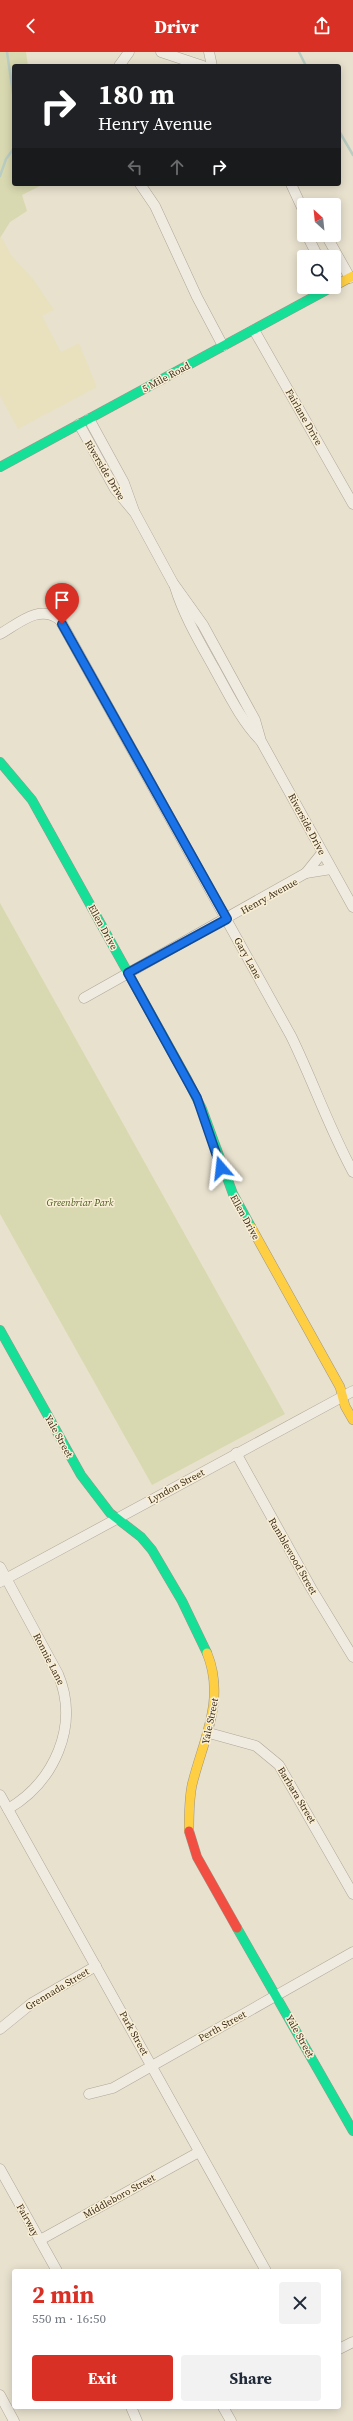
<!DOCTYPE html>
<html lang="en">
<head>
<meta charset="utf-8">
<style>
  :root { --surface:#fff; --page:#f2f2f3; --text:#1f2937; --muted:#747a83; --accent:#d93025 }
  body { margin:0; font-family:"Source Serif 4",serif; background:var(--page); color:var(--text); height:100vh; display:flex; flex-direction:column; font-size:15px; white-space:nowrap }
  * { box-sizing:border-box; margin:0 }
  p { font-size:13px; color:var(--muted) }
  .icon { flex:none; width:22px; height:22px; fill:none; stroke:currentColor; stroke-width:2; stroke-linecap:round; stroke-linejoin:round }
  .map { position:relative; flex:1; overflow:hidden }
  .drawer { position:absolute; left:12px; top:2217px; width:329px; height:140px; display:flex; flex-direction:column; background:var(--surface); border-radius:4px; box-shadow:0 2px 10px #0003 }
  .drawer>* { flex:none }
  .hud { position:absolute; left:12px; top:12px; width:329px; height:122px; border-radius:4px; box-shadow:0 2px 10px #0003; background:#202124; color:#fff; overflow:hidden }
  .needle { width:26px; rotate:333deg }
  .tools { position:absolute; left:297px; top:146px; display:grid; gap:8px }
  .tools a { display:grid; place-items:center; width:44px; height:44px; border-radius:4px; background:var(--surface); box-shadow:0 2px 10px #0003; font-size:20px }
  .pin { position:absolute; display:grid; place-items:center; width:34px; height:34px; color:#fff; margin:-41px -17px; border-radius:50% 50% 50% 0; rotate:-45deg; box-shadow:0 0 4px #0007 }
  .pin .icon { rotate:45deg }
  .me { position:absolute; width:44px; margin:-22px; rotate:343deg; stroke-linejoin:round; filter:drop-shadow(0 0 3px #0008) }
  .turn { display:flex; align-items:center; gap:14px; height:84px; padding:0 20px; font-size:18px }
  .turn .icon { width:52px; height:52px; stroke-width:2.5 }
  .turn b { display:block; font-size:28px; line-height:34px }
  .lanes { display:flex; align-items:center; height:38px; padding:0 20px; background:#0003; justify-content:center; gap:20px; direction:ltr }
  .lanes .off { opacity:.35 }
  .round { display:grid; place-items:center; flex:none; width:42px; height:42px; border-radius:4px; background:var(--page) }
  .summary { display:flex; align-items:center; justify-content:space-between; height:68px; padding:0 20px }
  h1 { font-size:24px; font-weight:700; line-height:30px; color:var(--accent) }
  .cta { display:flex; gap:8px; margin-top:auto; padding:8px 20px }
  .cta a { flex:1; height:46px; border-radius:4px; background:var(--accent); color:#fff; font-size:16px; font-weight:700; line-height:46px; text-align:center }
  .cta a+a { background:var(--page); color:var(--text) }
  header { display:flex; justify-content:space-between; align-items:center; height:52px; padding:0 20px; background:var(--accent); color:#fff; font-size:18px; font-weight:700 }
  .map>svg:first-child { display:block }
  .farmland { fill:#e9e1be }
  .green { fill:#d8d9b0 }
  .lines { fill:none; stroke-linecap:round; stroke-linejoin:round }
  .stream { stroke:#bacdc2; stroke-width:2.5 }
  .street-casing { stroke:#aea697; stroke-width:11 }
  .fast-casing { stroke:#9d9587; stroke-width:10 }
  .slow-casing { stroke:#9d9587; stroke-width:10 }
  .jam-casing { stroke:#9d9587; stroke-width:10 }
  .street { stroke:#f0ebe1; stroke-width:10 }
  .fast { stroke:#16e098; stroke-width:9 }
  .slow { stroke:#ffcf43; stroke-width:9 }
  .jam { stroke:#f24e42; stroke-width:9 }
  .route-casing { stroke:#114b97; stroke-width:10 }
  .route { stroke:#1a73e8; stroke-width:7 }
  .labels { text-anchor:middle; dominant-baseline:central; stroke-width:3; stroke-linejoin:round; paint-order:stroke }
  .street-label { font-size:10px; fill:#3e2e1e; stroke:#f9efd5 }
  .park-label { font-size:10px; font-style:italic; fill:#4d5d22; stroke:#f9efd5 }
</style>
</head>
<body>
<header><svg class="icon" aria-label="back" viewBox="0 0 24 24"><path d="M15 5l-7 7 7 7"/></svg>Drivr<svg class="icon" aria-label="share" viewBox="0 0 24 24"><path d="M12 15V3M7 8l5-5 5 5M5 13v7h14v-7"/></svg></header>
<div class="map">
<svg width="353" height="2369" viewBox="0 0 353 2369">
  <rect width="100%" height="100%" fill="#e8e1ce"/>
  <polygon class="farmland" points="0,186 2,186 11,203 33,227 54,258 42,264 61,300 79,291 97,335 18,377 0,344"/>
  <g class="green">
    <polygon points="0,0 26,0 28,14 14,14 14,132 44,132 22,143 27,159 10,170 0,186"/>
    <polygon points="0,851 285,1362 152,1433 0,1162"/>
  </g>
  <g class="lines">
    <g class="stream">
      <polyline points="7,0 14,48"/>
      <polyline points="299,0 306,14"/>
      <polyline points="339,79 353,103"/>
      <polyline points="0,124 6,107 14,96"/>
    </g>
    <g class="street-casing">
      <g id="street">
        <polyline points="161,0 203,14"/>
        <polyline points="209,0 212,14"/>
        <polyline points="119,14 129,0"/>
        <polyline points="140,132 155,154 197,245 223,294"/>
        <polyline points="291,132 304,160"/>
        <polyline points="307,183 318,205"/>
        <polyline points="326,183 350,226"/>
        <polyline points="254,278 353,452"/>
        <polyline points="89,367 124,431 134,459"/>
        <polyline points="79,372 115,437 135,461 173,531 203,573 255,668 261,689 353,855"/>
        <path d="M175,535c9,29 24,54 39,81 14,25 26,51 46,72"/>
        <path d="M0,582c18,-10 40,-31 60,-14l231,416c22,45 38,92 62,136"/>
        <polyline points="322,801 306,821 331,817"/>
        <polyline points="84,946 306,821"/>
        <polyline points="236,1401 311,1536 353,1605"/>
        <path d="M0,1515l58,107c22,52 -4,108 -50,135"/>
        <polyline points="0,1530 353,1339"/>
        <polyline points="209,1681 256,1694 279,1713 353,1842"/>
        <polyline points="0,1743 266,2219"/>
        <polyline points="0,1977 32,1951 96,1914"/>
        <polyline points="89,2042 113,2036 353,1900"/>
        <polyline points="0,2117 57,2219"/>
        <polyline points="40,2188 199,2100"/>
        <polyline points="339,2297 353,2290"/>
        <polyline points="0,2343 14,2369"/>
        <polyline points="131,2355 137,2369"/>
        <polyline points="223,2355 231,2369"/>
      </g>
    </g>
    <g class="fast-casing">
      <g id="fast">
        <polyline points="0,415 332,235"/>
        <polyline points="0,710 32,748 187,1027 202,1057 233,1142 251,1175"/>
        <polyline points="0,1278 81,1423 110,1461 141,1485 152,1498 182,1549 207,1601"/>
        <polyline points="237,1876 353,2079"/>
      </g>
    </g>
    <g class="slow-casing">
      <g id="slow">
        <polyline points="334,234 353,224"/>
        <polyline points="251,1175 340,1335 345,1354 353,1368"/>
        <path d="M189,1779c0,-16 0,-31 3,-46 11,-45 34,-85 15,-132"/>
      </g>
    </g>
    <g class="jam-casing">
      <polyline id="jam" points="189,1779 197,1805 237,1876"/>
    </g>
    <use href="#street" class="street"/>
    <use href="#fast" class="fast"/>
    <use href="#slow" class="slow"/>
    <use href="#jam" class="jam"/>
  </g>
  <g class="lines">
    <g class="route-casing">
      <polyline id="route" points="62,572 227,867 128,921 197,1046 221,1116"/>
    </g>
    <use href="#route" class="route"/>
  </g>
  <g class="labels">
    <g class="street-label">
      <text transform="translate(166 325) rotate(-28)">5 Mile Road</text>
      <text transform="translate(304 365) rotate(60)">Fairlane Drive</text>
      <text transform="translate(105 418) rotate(59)">Riverside Drive</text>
      <text transform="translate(307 772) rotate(62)">Riverside Drive</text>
      <text transform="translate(269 844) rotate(-29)">Henry Avenue</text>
      <text transform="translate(103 875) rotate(61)">Ellen Drive</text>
      <text transform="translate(248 906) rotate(61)">Gary Lane</text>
      <text transform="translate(245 1165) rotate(61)">Ellen Drive</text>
      <text transform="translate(59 1384) rotate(61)">Yale Street</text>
      <text transform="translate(176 1434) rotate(-28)">Lyndon Street</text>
      <text transform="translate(293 1504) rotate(60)">Ramblewood Street</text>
      <text transform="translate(49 1607) rotate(63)">Ronnie Lane</text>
      <text transform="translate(210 1669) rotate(-78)">Yale Street</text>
      <text transform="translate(297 1743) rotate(59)">Barbara Street</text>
      <text transform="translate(57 1937) rotate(-31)">Grennada Street</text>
      <text transform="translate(222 1974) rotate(-29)">Perth Street</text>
      <text transform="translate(134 1981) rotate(61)">Park Street</text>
      <text transform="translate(300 1984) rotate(61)">Yale Street</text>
      <text transform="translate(119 2144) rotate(-29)">Middleboro Street</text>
      <text transform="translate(28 2168) rotate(61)">Fairway</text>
    </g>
    <g class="park-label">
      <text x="80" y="1150">Greenbriar Park</text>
    </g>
  </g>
</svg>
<div class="tools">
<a><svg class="needle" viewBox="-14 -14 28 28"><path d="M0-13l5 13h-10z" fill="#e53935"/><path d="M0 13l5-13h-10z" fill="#747a83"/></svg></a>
<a><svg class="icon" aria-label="search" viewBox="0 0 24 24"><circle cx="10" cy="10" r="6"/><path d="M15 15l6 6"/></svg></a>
</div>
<div class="pin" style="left:62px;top:572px;background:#d93025"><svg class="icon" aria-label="arrive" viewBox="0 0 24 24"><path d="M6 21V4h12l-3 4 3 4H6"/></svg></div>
<svg class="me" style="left:221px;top:1116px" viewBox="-20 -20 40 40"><path d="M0-17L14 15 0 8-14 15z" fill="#1a73e8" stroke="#fff" stroke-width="4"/></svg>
<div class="hud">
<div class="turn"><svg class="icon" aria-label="right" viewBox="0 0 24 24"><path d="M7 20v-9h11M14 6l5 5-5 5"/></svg><div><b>180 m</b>Henry Avenue</div></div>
<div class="lanes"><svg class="icon off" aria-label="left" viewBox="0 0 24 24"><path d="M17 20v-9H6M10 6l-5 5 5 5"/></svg><svg class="icon off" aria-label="ahead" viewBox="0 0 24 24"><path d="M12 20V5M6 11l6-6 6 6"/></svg><svg class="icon" aria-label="right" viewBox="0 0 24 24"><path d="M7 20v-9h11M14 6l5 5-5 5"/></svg></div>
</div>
<section class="drawer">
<div class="summary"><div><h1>2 min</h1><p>550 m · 16:50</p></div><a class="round"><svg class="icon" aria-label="close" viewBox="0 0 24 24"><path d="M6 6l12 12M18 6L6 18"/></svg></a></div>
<div class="cta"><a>Exit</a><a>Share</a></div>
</section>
</div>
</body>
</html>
